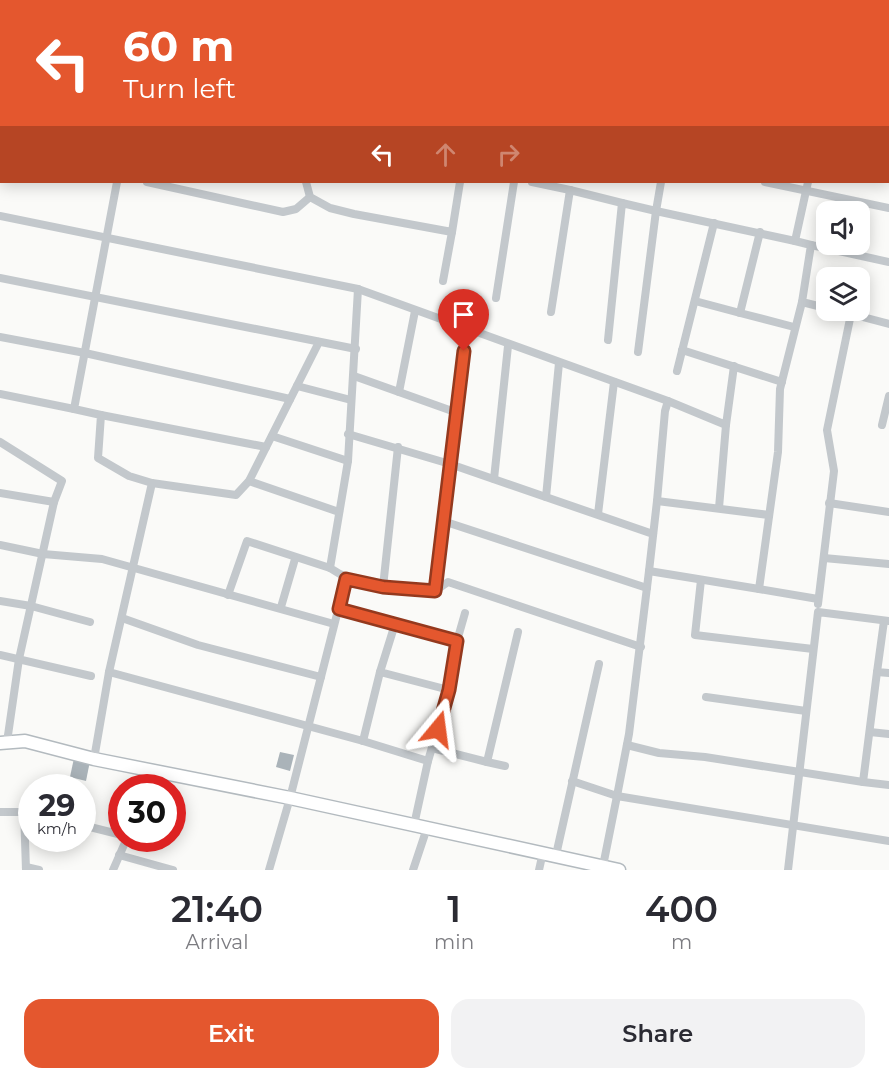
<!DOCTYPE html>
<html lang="en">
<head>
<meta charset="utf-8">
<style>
  :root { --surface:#fff; --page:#f2f2f3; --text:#2b2b33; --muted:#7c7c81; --accent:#e4572e }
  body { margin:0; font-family:Montserrat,sans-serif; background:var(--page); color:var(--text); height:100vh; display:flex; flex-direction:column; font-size:22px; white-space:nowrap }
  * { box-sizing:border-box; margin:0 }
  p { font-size:20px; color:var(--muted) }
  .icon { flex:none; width:33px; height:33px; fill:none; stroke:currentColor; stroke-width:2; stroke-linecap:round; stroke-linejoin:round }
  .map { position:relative; height:870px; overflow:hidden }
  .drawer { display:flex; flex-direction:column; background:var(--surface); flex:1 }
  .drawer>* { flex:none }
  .hud { position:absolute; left:0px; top:0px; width:890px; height:183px; box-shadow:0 3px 15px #0003; background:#e4572e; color:#fff; overflow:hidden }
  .buttons { position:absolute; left:816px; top:201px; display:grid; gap:12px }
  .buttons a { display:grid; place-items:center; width:54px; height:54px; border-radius:12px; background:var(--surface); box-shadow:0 3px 15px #0003; font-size:30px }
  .speed { position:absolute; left:18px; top:774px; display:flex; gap:12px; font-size:30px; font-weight:700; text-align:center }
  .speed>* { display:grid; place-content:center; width:78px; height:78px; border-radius:50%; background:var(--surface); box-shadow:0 3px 15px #0003; line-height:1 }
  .speed small { font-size:15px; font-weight:400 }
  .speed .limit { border:9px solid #d22; background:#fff; color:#111 }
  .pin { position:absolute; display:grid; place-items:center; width:51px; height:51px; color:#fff; margin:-62px -26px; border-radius:50% 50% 50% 0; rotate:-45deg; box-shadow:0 0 6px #0007 }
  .pin .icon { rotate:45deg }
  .me { position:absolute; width:66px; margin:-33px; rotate:16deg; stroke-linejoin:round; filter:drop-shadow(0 0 4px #0008) }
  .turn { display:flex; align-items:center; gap:21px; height:126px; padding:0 24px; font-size:27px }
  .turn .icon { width:78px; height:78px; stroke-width:2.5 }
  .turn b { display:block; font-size:42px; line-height:51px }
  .lanes { display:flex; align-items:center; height:57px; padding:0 24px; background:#0003; justify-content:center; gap:30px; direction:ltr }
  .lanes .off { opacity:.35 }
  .eta { display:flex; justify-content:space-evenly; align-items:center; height:102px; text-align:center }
  .eta b { font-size:36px; font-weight:600; line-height:42px }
  .cta { display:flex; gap:12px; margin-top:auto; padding:12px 24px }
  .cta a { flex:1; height:69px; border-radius:18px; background:var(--accent); color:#fff; font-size:24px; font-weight:600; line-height:69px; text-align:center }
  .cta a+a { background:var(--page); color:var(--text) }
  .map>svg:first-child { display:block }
  .building { fill:#aab3b9 }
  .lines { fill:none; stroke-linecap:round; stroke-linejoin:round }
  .secondary-casing { stroke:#b3babf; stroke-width:15 }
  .minor { stroke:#c3c8cc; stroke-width:8 }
  .tertiary { stroke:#c3c8cc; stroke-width:10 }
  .secondary { stroke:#fff; stroke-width:12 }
  .route-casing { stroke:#94391e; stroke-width:15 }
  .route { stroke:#e4572e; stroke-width:10 }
</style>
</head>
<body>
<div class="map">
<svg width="889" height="870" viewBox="0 0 889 870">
  <rect width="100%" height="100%" fill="#fafaf8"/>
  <g class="building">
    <polygon points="280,752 294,755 290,771 276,767"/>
    <polygon points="74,758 90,761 86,781 70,777"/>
  </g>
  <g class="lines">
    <g class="secondary-casing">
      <polyline id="secondary" points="0,743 25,741 94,759 290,798 619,870"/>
    </g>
    <g class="minor">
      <polyline points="366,0 366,2"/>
      <polyline points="23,2 24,0"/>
      <polyline points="62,2 63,0"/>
      <polyline points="106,2 107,0"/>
      <polyline points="144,2 146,0"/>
      <polyline points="422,2 423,0"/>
      <polyline points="503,2 503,0"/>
      <polyline points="692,2 692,0"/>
      <polyline points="0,59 2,59"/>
      <polyline points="888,152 889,152"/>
      <polyline points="0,153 2,153"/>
      <polyline points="147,182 283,212 296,209 310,197"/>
      <polyline points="306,182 310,197 330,208 354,214 452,232 460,182"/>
      <polyline points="532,182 570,190"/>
      <polyline points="765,182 889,208"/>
      <polyline points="808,182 795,241 811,245 802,302 826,308"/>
      <polyline points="0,216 358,289 668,401 726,425 734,366"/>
      <polyline points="760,232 740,313 794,327"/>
      <polyline points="811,245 889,262"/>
      <polyline points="0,278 356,349"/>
      <polyline points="443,281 452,232"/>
      <path d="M358,289l-10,172 -18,107c30,21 69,20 105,23l13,-9 193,65"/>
      <polyline points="496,298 514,182"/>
      <polyline points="695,301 740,313"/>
      <polyline points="802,302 780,389 778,452 759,589 818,599"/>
      <polyline points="836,310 889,324"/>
      <polyline points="551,312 570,190 622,203"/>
      <polyline points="0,337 85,353 290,399"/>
      <polyline points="608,340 622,203 656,211 661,182"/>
      <polyline points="682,350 782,382"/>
      <polyline points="638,352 656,211 795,241"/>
      <polyline points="677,371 714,223"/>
      <polyline points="354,376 455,412"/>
      <polyline points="297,386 351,400"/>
      <polyline points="399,392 415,311"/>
      <polyline points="0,394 74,409"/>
      <polyline points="101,415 266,447"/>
      <polyline points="882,425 889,396"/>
      <polyline points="348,434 450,464 653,534"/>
      <polyline points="272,436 348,461"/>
      <polyline points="0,442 62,481 54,502 19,659 7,742"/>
      <polyline points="494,479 508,346"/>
      <polyline points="249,481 339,512"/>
      <polyline points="152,483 236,495 249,481 319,342"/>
      <polyline points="0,493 54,502"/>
      <polyline points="546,497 559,363"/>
      <polyline points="657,501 665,411 668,401"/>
      <polyline points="829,503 889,512"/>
      <polyline points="719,508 726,425"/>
      <polyline points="598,514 614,382"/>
      <polyline points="443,521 647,588"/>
      <polyline points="0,545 43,554 102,559 334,624"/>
      <polyline points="824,558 889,564"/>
      <polyline points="649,571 657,501 769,515"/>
      <polyline points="701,580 695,635 813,649"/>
      <polyline points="383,587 398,447"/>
      <polyline points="435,591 467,330"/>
      <polyline points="228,595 247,541 330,568"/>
      <polyline points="0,601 31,606 90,622"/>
      <polyline points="818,604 834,471 827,430 851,314"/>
      <polyline points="281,607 295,559"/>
      <polyline points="339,609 395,624 380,672 449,690 428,761"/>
      <polyline points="122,618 198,645 321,677"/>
      <polyline points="884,621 877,672 889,673"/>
      <polyline points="395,624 457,641 449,690"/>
      <polyline points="457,641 465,613"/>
      <polyline points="0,655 91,676"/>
      <polyline points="109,672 363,741 428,761 414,825"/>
      <polyline points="877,672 863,782 889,785"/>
      <polyline points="706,697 806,711"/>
      <polyline points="870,732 889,734"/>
      <polyline points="363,741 380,672"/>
      <polyline points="627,745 659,753 705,757 863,782"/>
      <polyline points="432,748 487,762 518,632"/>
      <polyline points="94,759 109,672 152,483 129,476 98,458 101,415 74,409 117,182"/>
      <polyline points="487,762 505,766"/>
      <polyline points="572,781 617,796 629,734 649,571 759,589"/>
      <polyline points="155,788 163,772"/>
      <polyline points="24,810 26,870"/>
      <polyline points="0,812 32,812"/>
      <polyline points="82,825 122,835"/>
      <polyline points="119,855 173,870"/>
      <polyline points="556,855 599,664"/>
      <polyline points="603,866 617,796 889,841"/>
      <polyline points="26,867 39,870"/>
      <polyline points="113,870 127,838"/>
      <polyline points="269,870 290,798 346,579"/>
      <polyline points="413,870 427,828"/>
      <polyline points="539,870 543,852"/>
      <polyline points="788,870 818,612 889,621"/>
    </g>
    <g class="tertiary">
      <polyline points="8,0 15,2"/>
      <polyline points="888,92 889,92"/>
    </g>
    <use href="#secondary" class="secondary"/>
  </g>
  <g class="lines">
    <g class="route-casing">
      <polyline id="route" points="438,729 449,690 457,641 339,609 346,579 383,587 435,591 464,351"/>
    </g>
    <use href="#route" class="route"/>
  </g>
</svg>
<div class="buttons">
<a><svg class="icon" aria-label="sound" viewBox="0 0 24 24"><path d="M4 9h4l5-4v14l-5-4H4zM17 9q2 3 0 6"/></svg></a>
<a><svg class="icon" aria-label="layers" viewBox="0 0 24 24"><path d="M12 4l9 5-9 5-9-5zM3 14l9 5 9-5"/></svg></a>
</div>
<div class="speed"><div>29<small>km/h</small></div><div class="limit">30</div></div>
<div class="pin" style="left:464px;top:351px;background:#d93025"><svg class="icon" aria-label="arrive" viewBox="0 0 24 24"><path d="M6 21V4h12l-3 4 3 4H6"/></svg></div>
<svg class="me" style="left:438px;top:729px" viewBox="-20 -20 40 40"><path d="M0-17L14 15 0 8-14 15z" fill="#e4572e" stroke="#fff" stroke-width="4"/></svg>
<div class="hud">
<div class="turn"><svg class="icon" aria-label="left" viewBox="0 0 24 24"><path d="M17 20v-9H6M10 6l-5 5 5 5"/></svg><div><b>60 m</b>Turn left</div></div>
<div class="lanes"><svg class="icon" aria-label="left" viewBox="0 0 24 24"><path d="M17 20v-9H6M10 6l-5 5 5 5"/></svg><svg class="icon off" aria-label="ahead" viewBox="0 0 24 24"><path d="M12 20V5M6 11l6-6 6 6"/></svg><svg class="icon off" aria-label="right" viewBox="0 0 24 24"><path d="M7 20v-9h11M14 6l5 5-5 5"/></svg></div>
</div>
</div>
<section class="drawer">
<div class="eta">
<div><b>21:40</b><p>Arrival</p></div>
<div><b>1</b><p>min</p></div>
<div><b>400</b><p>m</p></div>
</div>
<div class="cta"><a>Exit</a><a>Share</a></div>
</section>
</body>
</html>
